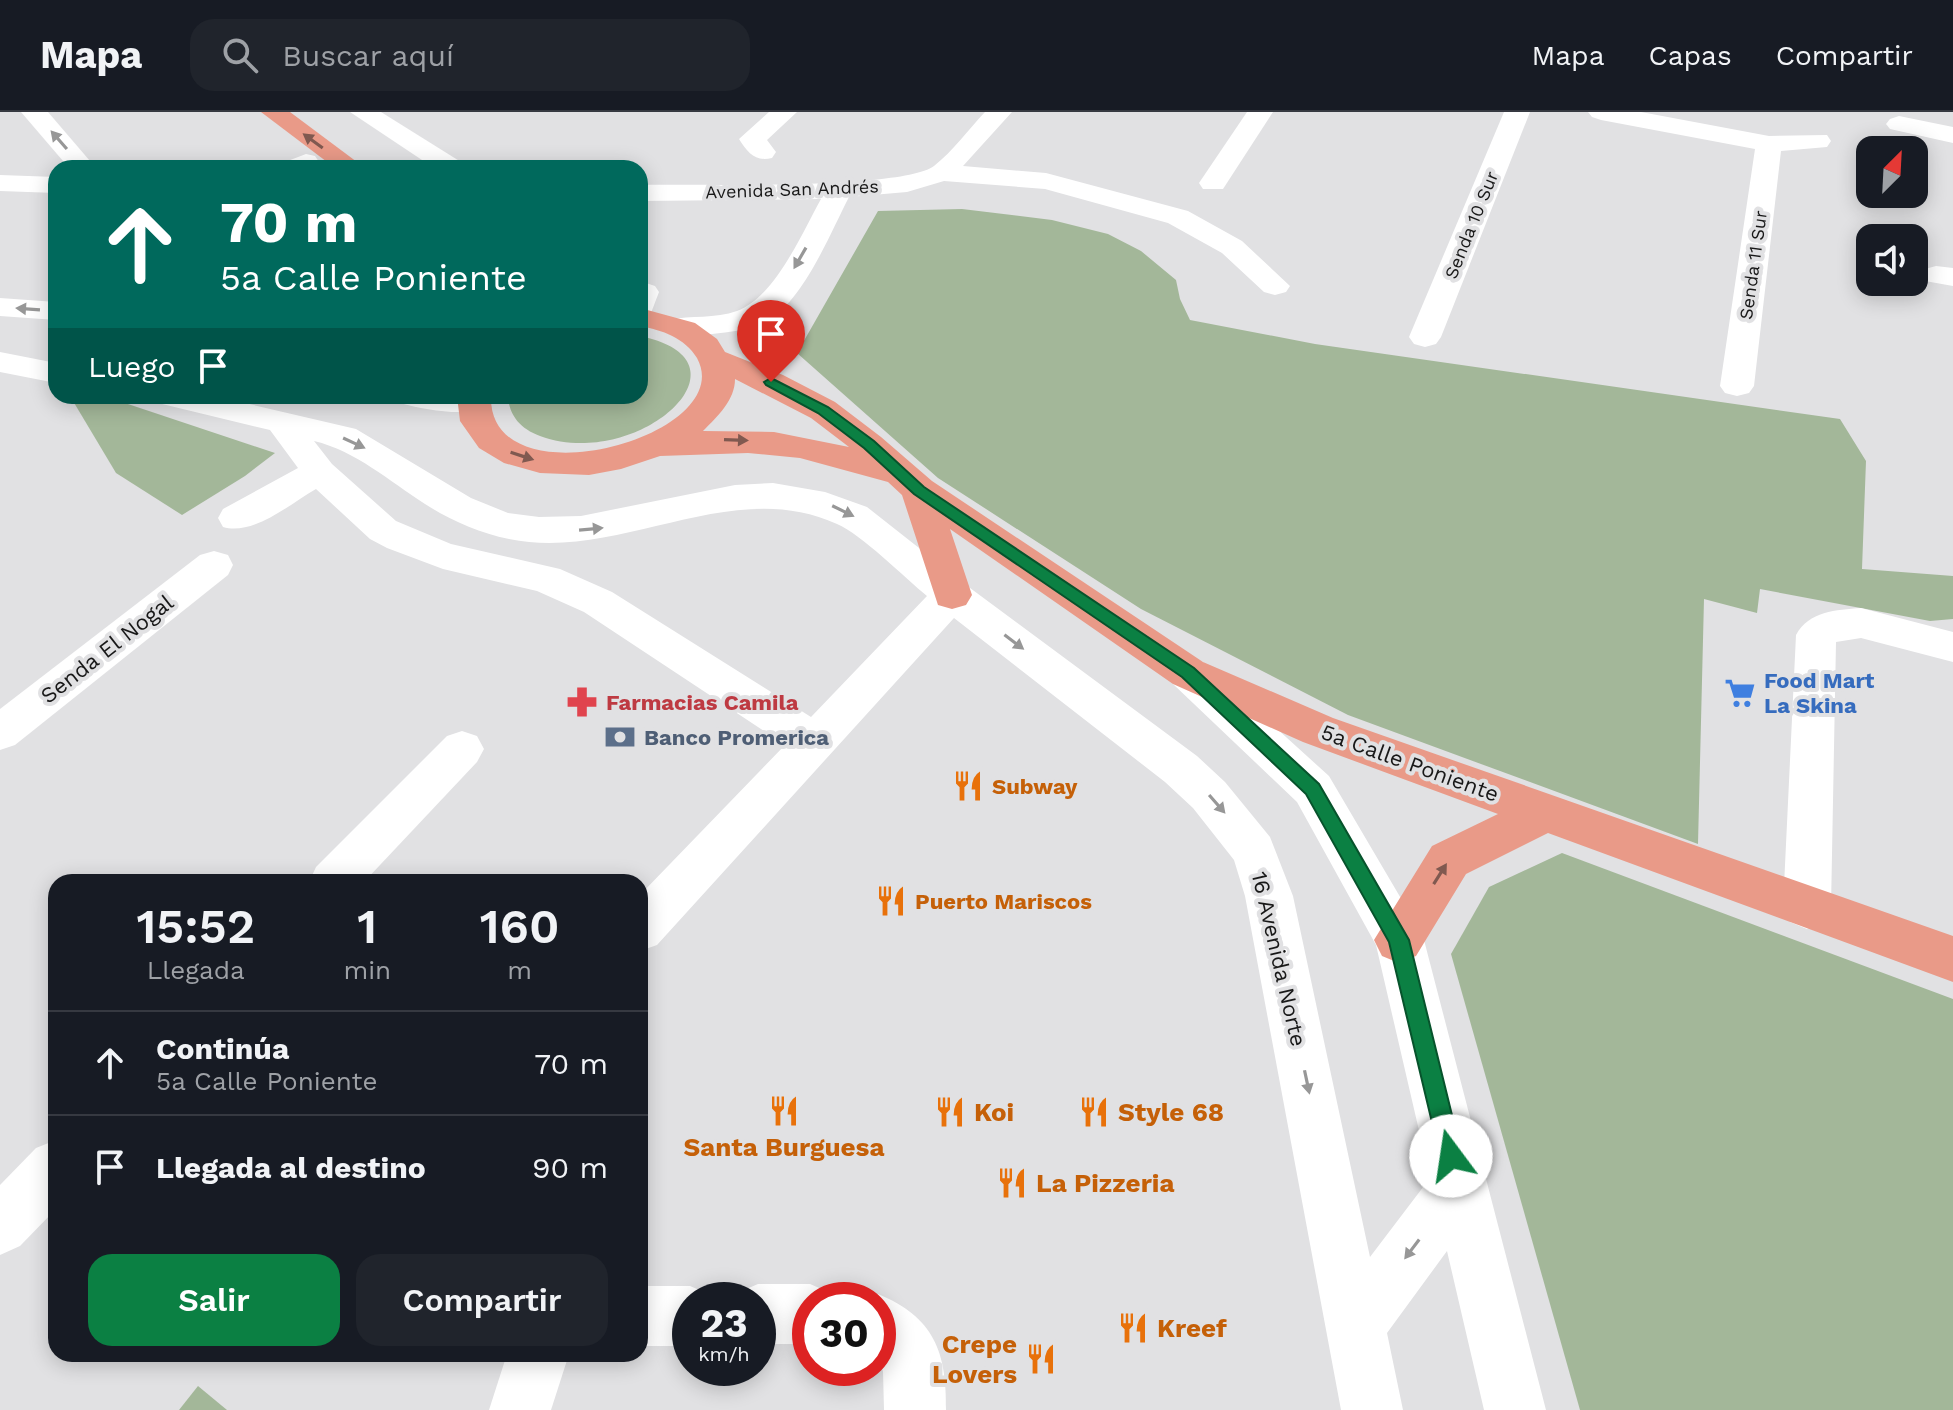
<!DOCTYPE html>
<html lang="es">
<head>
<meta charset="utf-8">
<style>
  :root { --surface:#171b24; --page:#20242c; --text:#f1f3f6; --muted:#9ea1a6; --line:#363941; --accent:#0b8043 }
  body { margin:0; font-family:"Work Sans",sans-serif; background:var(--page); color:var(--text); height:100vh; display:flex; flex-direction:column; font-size:30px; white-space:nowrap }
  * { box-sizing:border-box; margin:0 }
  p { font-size:26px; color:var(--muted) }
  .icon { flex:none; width:44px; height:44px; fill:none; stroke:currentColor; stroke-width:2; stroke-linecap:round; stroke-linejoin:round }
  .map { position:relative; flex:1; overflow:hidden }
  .sheet { position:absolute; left:48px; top:762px; width:600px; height:488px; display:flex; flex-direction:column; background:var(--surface); border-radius:24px; box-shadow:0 4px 20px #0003 }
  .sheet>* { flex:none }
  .top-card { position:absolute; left:48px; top:48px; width:600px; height:244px; border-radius:24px; box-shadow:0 4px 20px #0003; background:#00695c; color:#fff; overflow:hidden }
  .needle { width:52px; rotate:24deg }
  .controls { position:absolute; left:1856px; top:24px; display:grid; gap:16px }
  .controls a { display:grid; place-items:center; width:72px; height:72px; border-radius:16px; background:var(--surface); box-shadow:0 4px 20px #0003; font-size:40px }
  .speed { position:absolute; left:672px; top:1170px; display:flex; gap:16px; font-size:40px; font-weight:700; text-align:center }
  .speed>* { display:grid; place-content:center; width:104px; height:104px; border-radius:50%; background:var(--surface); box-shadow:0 4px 20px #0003; line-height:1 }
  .speed small { font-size:20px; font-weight:400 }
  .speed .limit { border:12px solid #d22; background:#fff; color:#111 }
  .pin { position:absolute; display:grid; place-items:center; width:68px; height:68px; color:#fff; margin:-82px -34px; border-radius:50% 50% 50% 0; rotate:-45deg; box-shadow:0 0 8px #0007 }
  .pin .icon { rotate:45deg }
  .me { position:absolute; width:88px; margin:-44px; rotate:346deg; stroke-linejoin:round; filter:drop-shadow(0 0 6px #0008) }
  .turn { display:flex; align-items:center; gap:28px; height:168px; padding:0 40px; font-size:36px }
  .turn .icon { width:104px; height:104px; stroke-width:2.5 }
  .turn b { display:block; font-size:56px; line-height:68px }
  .then { display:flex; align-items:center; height:76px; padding:0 40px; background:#0003; gap:16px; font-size:30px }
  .eta { display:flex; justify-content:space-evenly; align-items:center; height:136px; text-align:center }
  .eta b { font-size:48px; font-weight:600; line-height:56px }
  .action { display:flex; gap:16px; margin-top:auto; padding:16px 40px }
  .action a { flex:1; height:92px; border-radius:24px; background:var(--accent); color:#fff; font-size:32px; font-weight:600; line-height:92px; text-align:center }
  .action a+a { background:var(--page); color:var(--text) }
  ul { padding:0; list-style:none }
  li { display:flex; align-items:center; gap:24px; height:104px; padding:0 40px; border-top:2px solid var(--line) }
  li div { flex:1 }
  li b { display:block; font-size:30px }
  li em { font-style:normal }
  header { display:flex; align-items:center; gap:48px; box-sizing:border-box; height:112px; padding:0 40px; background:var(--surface); border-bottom:2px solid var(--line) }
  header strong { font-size:38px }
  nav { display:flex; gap:44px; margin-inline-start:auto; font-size:28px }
  .search { width:560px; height:72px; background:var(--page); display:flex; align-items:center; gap:20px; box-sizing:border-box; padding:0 28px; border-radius:24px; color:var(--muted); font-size:30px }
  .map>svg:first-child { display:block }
  .green { fill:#a3b799 }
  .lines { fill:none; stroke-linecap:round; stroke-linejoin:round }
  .minor { fill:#fff; fill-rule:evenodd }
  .major { fill:#e99a88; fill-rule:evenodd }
  .oneway { fill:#979797 }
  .oneway2 { fill:#805950 }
  .route { fill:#0b8043; stroke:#07532c; stroke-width:2 }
  .labels { text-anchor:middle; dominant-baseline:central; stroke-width:8; stroke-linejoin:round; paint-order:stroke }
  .far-street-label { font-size:18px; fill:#181818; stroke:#e1e1e3 }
  .street-label { font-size:22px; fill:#181818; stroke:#e1e1e3 }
  .shop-label { font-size:22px; font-weight:bold; fill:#366cbe; stroke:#e1e1e3; text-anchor:start }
  .health-label { font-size:22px; font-weight:bold; fill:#be3a42; stroke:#e1e1e3; text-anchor:start }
  .service-label { font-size:22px; font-weight:bold; fill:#4e5e75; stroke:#e1e1e3; text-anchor:start }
  .food-label { font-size:22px; font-weight:bold; fill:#c56008; stroke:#e1e1e3; text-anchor:start }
  .near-food-label { font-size:26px; font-weight:bold; fill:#c56008; stroke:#e1e1e3; text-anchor:start }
</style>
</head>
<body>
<header>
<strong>Mapa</strong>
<div class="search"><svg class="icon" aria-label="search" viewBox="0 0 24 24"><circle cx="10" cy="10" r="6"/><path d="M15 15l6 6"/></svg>Buscar aquí</div>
<nav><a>Mapa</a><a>Capas</a><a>Compartir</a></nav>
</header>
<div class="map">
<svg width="1953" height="1298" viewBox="0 0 1953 1298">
  <rect width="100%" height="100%" fill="#e1e1e3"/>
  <g class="green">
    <polygon points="962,97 1052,108 1108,122 1141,139 1176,168 1180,187 1190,208 1315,232 1840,307 1866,349 1862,457 1953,464 1953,507 1930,509 1760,477 1757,501 1704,487 1698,732 1348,603 1141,497 938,366 797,241 878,99"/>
    <path d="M640,224c122,25 -2,136 -100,100 -19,-7 -31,-20 -32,-40h132z"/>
    <polygon points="70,284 104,284 275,341 245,364 182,403 116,361"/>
    <polygon points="1562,741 1953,887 1953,1298 1580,1298 1451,842 1489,775"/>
    <polygon points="198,1274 227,1298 179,1298"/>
  </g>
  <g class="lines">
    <g class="minor">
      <polygon points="21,0 48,0 96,56 69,56"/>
      <polygon points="350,0 381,0 461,50 465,56 434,56"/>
      <path d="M769,0h28l-30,28 9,12 -4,6c-17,4 -24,-5 -33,-19z"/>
      <path d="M985,0h27l-49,54 83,7 142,38 54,30 48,45 -4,6 -11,3 -11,-3 -42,-39 -54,-30 -123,-34 -101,-8 -37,11 -58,5c-19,37 -46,104 -82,124 -16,9 -37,11 -55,13 -15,1 -29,3 -43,0l-5,-7 5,-7c22,-5 46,-1 68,-9 38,-14 65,-78 84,-112l-181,2v-16c51,-1 262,5 294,-19 19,-15 35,-37 51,-54z"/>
      <polygon points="1247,0 1273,0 1223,77 1203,77 1199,71"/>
      <polygon points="1504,0 1530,0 1441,225 1436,232 1425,235 1414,232 1409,225"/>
      <polygon points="1588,0 1641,0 1769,24 1827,23 1831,29 1827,35 1781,39 1754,274 1749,281 1737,284 1725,281 1720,274 1755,37 1601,8 1592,5"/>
      <polygon points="1899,4 1953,15 1953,31 1890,17 1886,12 1890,7"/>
      <polygon points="306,42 315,44 319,50 315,56 281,56 285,50"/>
      <polygon points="0,63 56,65 56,81 0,79"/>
      <polygon points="1936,154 1953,156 1953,174 1925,169 1921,163 1925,157"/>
      <polygon points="640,169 655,174 659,180 651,201 640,203"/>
      <polygon points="0,186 56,190 56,208 0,204"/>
      <polygon points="0,240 56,251 56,271 0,260"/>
      <path d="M153,284h62l141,33 115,69 37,15 31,4 42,-1 154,-31 38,-2 52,9 42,15 99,78 231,171 28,26 45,55 23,59 77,361 60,-79 -54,-233 -79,-143 -124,-118 -6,-11 6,-11 15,-5 15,5 126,114 87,148 8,16 122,470h-62l-37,-159 -60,82 16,77h-62l-96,-514 -11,-36 -41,-52 -28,-26 -211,-164 -297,327 -17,6v-56l145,-150 -201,-133 -47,-21 -94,-22 -56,-21 -17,-9 -54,-50c-26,15 -63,47 -93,38l-5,-9 5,-9 75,-41 -28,-38 -112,-27zM314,329c42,10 75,40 111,63 25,16 54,29 84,35 111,23 221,-64 328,-15 24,10 68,54 90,72l-116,121 -199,-125 -52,-23 -109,-25 -55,-23 -64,-57z"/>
      <path d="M395,284h91l4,6 -5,7c-25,7 -60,1 -85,-6z"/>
      <polygon points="214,439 228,443 233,453 228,463 15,633 0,638 0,597 200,443"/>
      <path d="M1861,496l92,24v30l-92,-24 -25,4 -5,265 -7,15 -17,7 -17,-7 -7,-15 13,-272c13,-24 40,-25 65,-27z"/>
      <polygon points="462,619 477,624 484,637 477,650 364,770 309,770 316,755 447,624"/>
      <polygon points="56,1028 56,1097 20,1134 0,1143 0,1073 36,1036"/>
      <polygon points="758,1172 810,1172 831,1181 834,1188 810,1188 810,1232 758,1232 758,1188 734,1188 737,1181"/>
      <polygon points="640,1174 690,1174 711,1183 713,1188 690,1188 690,1234 640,1234"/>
      <path d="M878,1182c56,23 69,58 68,116h-62l-1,-39 -5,-9v-62h-15z"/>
      <polygon points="507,1242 569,1242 551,1298 489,1298"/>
    </g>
    <g class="major">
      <polygon points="261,0 290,0 365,56 335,56"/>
      <path d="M640,196l55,15 22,16 8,13 58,23 52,27 46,35 51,44 271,181 130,56 620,218v46l-405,-149 -82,41 -50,82 -17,7 -17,-7 -8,-16 58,-94 66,-32 -195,-72 -130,-58 -223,-155 22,66 -6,10 -14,4 -14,-4 -36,-110 -14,-13 -88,-24 -52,-5 -88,3 -39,13 -32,6 -49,-2 -36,-10 -25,-15 -19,-27 -3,-25h34c-3,109 249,41 206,-38 -12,-20 -35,-28 -57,-32zM735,267l76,39 38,29 -75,-15 -71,-1c15,-15 32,-31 32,-52z"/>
    </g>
  </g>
  <defs><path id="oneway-solid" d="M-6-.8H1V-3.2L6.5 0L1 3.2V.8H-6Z" transform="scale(2)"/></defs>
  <g class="oneway">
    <use href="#oneway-solid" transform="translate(59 28) rotate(-131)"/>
    <use href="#oneway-solid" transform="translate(800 146) rotate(120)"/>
    <use href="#oneway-solid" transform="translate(28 197) rotate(-176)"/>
    <use href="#oneway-solid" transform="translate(354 331) rotate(25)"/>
    <use href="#oneway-solid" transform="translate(843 399) rotate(26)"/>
    <use href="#oneway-solid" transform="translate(591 417) rotate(-5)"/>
    <use href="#oneway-solid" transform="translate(1014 530) rotate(37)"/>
    <use href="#oneway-solid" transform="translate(1217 692) rotate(49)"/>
    <use href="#oneway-solid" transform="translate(1307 970) rotate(78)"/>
    <use href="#oneway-solid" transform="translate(1412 1137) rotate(127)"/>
  </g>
  <g class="oneway2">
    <use href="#oneway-solid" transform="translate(313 29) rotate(-144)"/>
    <use href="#oneway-solid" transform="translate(736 328) rotate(2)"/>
    <use href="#oneway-solid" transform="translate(522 344) rotate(18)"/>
    <use href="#oneway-solid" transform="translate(1440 762) rotate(-58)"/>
  </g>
  <polygon class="route" points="771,266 828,295 874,329 924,375 1194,556 1319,672 1409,828 1462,1044 1459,1052 1451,1055 1443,1052 1440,1044 1389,830 1306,682 1182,565 914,382 864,336 818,301 766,273 764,270"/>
  <defs>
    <g id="supermarket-bare" transform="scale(2.4)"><path d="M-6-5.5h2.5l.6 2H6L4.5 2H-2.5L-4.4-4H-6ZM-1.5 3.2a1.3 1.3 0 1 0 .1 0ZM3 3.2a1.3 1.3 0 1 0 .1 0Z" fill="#3f7fe0" stroke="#e1e1e3" stroke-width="2.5" paint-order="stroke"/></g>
    <g id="pharmacy-bare" transform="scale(2.4)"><path d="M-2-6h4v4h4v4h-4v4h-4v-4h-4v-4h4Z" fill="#e0444e" stroke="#e1e1e3" stroke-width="2.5" paint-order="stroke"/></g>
    <g id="bank-bare" transform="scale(2.4)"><path d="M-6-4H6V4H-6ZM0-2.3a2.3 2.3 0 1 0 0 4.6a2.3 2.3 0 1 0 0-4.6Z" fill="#5c6f8a" stroke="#e1e1e3" stroke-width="2.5" paint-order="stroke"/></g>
    <g id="restaurant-bare" transform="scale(2.4)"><path d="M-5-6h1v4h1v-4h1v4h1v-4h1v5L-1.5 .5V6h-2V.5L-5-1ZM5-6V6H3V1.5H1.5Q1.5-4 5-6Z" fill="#e8710a" stroke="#e1e1e3" stroke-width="2.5" paint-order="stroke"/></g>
  </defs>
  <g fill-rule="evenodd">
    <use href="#supermarket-bare" x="1740" y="581"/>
    <use href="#pharmacy-bare" x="582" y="590"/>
    <use href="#bank-bare" x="620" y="625"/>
    <use href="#restaurant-bare" x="968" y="674"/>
    <use href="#restaurant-bare" x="891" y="789"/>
    <use href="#restaurant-bare" x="784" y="999"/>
    <use href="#restaurant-bare" x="950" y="1000"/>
    <use href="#restaurant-bare" x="1094" y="1000"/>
    <use href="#restaurant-bare" x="1012" y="1071"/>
    <use href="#restaurant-bare" x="1133" y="1216"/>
    <use href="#restaurant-bare" x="1041" y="1247"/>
  </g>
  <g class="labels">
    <g class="far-street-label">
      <text transform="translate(792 77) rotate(-2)">Avenida San Andrés</text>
      <text transform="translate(1471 113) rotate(-68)">Senda 10 Sur</text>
      <text transform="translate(1753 153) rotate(-82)">Senda 11 Sur</text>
    </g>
    <g class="street-label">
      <text transform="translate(107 537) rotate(-38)">Senda El Nogal</text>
      <text transform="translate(1410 651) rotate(20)">5a Calle Poniente</text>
      <text transform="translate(1279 847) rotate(77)">16 Avenida Norte</text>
    </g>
    <g class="shop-label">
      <text x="1764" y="568">Food Mart<tspan x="1764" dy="25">La Skina</tspan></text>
    </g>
    <g class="health-label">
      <text x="606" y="590">Farmacias Camila</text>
    </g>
    <g class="service-label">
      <text x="644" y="625">Banco Promerica</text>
    </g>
    <g class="food-label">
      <text x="992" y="674">Subway</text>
      <text x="915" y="789">Puerto Mariscos</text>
    </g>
    <g class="near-food-label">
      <text x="974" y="1000">Koi</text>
      <text x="1118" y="1000">Style 68</text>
      <text x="784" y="1035" text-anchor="middle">Santa Burguesa</text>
      <text x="1036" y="1071">La Pizzeria</text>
      <text x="1157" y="1216">Kreef</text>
      <text x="1017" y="1232" text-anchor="end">Crepe<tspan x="1017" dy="30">Lovers</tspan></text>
    </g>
  </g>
</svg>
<div class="controls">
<a><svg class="needle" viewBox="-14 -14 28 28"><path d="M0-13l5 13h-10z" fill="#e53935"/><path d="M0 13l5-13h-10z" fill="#9ea1a6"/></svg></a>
<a><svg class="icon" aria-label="sound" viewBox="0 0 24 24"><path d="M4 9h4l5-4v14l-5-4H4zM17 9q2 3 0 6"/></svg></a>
</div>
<div class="speed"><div>23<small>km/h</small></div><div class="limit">30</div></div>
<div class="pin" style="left:771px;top:270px;background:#d93025"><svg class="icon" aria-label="arrive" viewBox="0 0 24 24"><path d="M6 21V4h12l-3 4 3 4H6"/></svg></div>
<svg class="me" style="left:1451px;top:1044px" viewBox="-20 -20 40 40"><circle r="19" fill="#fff"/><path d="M0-13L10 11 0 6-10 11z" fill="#0b8043"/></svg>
<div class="top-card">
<div class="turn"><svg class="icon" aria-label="ahead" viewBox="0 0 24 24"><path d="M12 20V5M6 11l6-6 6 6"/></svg><div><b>70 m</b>5a Calle Poniente</div></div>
<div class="then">Luego<svg class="icon" aria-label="arrive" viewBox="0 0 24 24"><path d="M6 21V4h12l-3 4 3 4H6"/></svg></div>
</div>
<section class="sheet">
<div class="eta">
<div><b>15:52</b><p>Llegada</p></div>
<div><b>1</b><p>min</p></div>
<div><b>160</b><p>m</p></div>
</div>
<ul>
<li><svg class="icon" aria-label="ahead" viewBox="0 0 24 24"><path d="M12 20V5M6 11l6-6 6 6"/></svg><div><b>Continúa</b><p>5a Calle Poniente</p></div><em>70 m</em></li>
<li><svg class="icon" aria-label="arrive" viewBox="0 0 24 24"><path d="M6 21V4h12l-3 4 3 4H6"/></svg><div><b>Llegada al destino</b></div><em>90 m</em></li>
</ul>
<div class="action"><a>Salir</a><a>Compartir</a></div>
</section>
</div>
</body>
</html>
